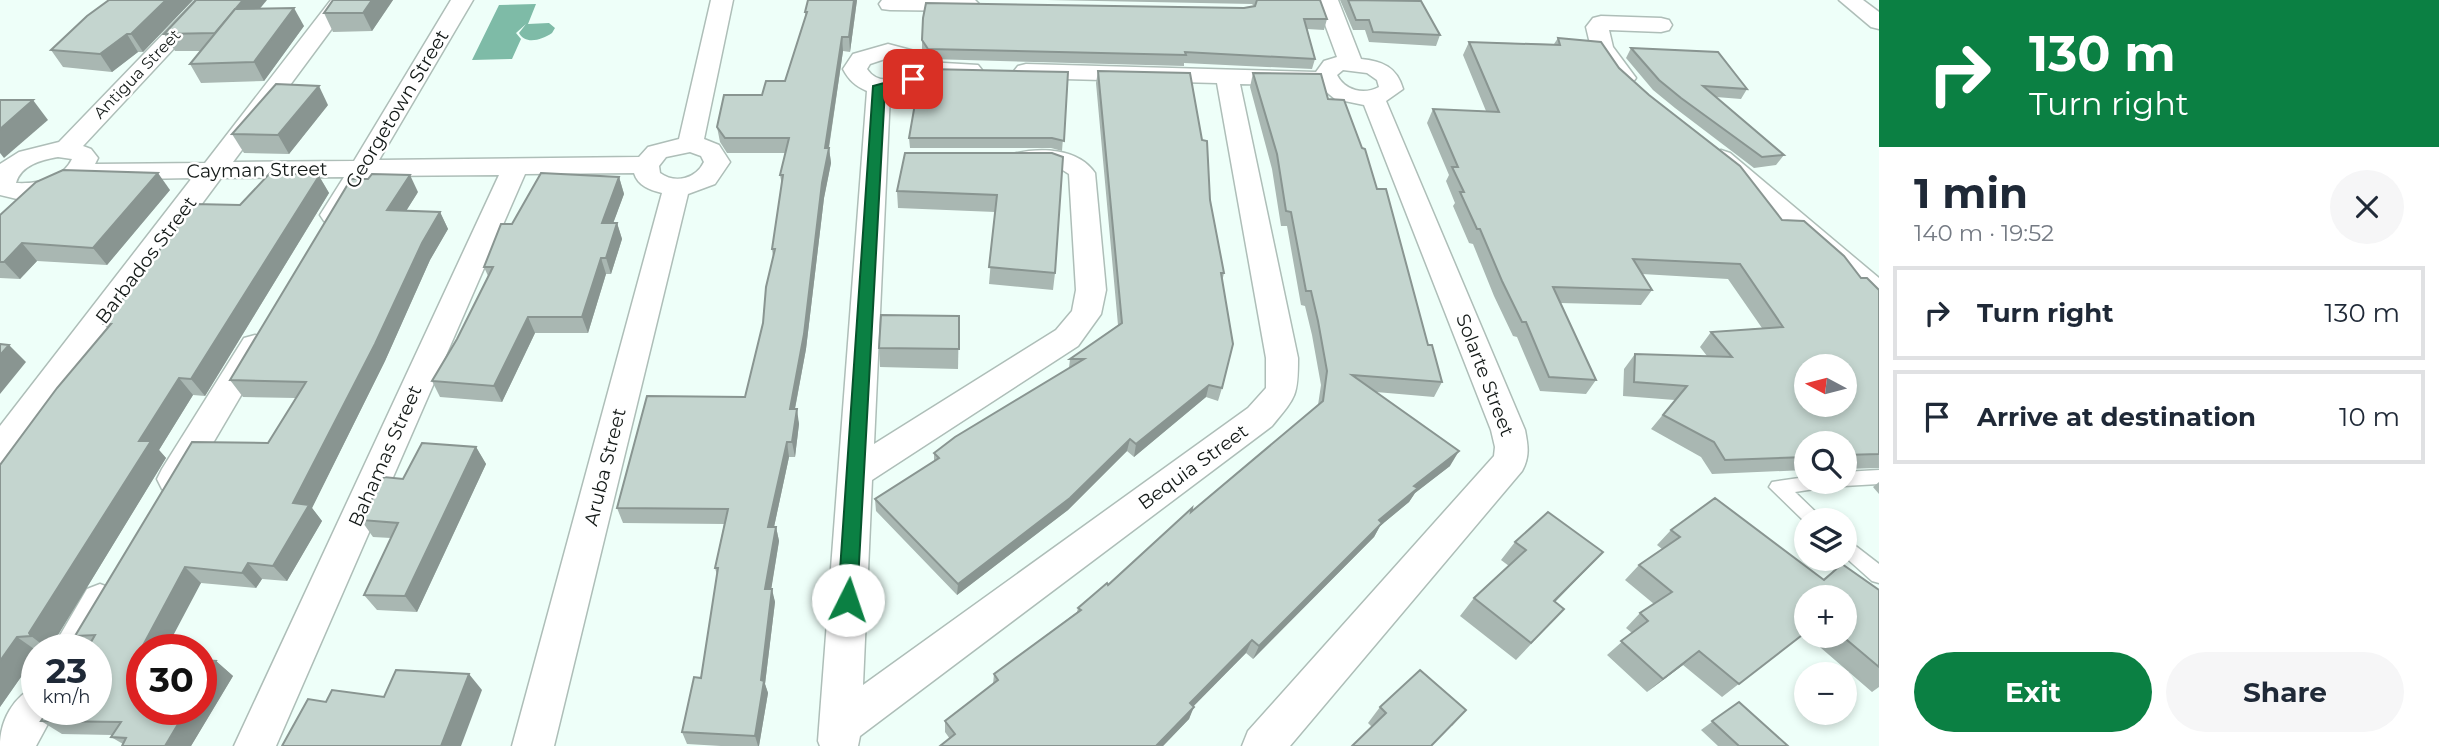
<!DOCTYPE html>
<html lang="en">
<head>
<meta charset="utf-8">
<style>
  :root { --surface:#fff; --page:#f6f6f7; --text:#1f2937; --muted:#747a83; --line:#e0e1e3; --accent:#0b8043 }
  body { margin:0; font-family:Montserrat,sans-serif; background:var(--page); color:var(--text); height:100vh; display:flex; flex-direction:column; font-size:26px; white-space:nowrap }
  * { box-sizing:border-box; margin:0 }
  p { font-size:23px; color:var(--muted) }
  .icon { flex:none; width:38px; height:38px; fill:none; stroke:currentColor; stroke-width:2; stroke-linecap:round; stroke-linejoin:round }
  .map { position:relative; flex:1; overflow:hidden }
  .sheet { display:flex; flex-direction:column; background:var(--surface); width:560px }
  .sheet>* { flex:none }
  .banner { background:#0b8043; color:#fff; overflow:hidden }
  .needle { width:46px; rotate:277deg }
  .buttons { position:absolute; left:1794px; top:354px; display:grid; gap:14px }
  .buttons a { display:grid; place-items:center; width:63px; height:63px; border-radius:50%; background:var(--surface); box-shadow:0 4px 10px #0003; font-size:35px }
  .speed { position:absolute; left:21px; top:634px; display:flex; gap:14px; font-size:35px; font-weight:700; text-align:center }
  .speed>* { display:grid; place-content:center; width:91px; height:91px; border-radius:50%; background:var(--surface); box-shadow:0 4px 10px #0003; line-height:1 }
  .speed small { font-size:18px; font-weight:400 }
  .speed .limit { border:10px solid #d22; background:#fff; color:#111 }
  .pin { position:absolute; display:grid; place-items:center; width:60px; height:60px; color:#fff; margin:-30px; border-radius:14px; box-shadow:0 4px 10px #0006 }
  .me { position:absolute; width:77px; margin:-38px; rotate:4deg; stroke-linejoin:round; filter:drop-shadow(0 0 5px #0008) }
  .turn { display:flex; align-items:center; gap:24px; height:147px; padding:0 35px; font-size:32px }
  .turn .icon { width:91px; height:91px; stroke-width:2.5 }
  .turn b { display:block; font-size:49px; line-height:60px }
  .round { display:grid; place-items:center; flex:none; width:74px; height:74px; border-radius:37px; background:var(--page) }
  .summary { display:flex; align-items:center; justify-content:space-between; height:119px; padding:0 35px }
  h1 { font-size:42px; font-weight:700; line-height:52px }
  .primary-button { display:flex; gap:14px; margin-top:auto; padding:14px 35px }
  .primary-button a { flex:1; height:80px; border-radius:42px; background:var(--accent); color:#fff; font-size:28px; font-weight:700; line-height:80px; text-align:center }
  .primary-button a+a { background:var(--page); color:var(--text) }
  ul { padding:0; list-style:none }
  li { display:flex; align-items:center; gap:21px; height:94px; margin:0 14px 10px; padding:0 21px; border:4px solid var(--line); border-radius:0px }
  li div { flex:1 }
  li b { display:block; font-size:26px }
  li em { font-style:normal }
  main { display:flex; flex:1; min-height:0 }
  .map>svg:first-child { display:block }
  .water { fill:#7ebba7 }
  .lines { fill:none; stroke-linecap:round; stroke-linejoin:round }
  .service-casing { stroke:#aebeb8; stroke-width:3 }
  .minor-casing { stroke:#aebeb8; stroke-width:3 }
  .service { fill:#fff; fill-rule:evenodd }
  .minor { fill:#fff; fill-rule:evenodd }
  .wall { fill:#a9b7b2 }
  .shaded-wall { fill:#899591 }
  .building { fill:#c4d5cf; stroke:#899591; stroke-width:2; fill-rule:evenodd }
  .route { fill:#0b8043; stroke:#07532c; stroke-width:2 }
  .labels { text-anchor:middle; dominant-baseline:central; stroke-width:5; stroke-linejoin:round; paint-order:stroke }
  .far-street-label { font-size:16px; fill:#131917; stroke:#fff }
  .street-label { font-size:19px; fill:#131917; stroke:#fff }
</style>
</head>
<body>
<main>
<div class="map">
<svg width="1879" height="746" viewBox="0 0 1879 746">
  <rect width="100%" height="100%" fill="#eefff9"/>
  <path class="water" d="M536,4l-8,20 21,-1 6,5 -3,5c-10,7 -27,12 -33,0l7,-9 -10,9 5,6 -9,20 -40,1 27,-55z"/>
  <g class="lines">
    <g class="service-casing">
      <g id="service">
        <polygon points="1879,470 1879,484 1844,486 1837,481 1844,481 1844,472"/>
        <polygon points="1806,477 1806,481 1836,481 1834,486 1795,492 1824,520 1806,520 1806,523 1769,487 1772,482"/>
        <polygon points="1844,537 1879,564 1879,583 1872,581 1844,556"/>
      </g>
    </g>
    <g class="minor-casing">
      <g id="minor">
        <path d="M196,0h23l-136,146 8,3 7,9 -3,6 110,-1 126,-163h22l-120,162 121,-1 97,-161h22l-94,160 260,-3 9,-10 31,-8 32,-139h22l-29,139 15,6 11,17 -15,22 -27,10 -134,552h-42l150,-553c-12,-3 -24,-7 -28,-20l-109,1 -249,572h-42l265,-571 -129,1 -26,45 -10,3 -10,-3 -4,-6 24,-38 -123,1 -209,282 -12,4v-38l192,-248 -109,2 -22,13 -21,5 -23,1 -17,-4v-31l19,-12 40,-10zM690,152l11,4 3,6c-8,17 -29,22 -44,11l-1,-7 7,-9zM58,157l14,2c-10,21 -35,25 -56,24 5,-18 25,-23 42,-26z"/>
        <polygon points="882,0 975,0 980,5 977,10 969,11 890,10 882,9 879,4"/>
        <path d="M1316,0h22l23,59c21,2 36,8 42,30l-17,12 139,329c3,16 5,26 -3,41l-232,275h-48l6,-15 246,-275 1,-9 -4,-17 -127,-325 -29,-6 -16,-13 -79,-2 58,274c0,38 -2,39 -26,68l-412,310 -2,10h-38l-2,-5 49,-650c-12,-5 -18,-11 -24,-22l10,-15 35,-10 34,9 5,9 51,3 4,5 -4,5 -52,1 -11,11 -25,7 -16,350 182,-114 16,-19 4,-21 -7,-116 -11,-7 -45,-3 -4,-5 4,-5c27,-7 65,-6 82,19l11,117 -5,24 -23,32 -206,134 -9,205 385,-277 18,-20v-30l-49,-275 -191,-5 -8,-2 -4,-5 4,-5 8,-2 290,8 8,-11 13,-4zM888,58l17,4 2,7c-11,13 -30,15 -40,0l3,-5zM1343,70l24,3 10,7 2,7c-15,8 -34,4 -42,-12z"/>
        <polygon points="1839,0 1863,0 1879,12 1879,29 1871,27"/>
        <polygon points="1601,16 1661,18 1669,20 1672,25 1669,30 1661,32 1609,30 1613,47 1636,78 1632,83 1616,83 1591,48 1586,27 1593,18"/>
        <polygon points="1721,150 1730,153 1879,278 1879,304 1869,301 1712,163 1708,158 1712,153"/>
        <polygon points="255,335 266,338 270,346 186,489 174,493 162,489 157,479 162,469 244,338"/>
        <polygon points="100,584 113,589 119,601 92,649 52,649 87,589"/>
        <path d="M37,686v23h19l-20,37h-36c0,-25 13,-50 37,-60z"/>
      </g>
    </g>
    <use href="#service" class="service"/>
    <use href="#minor" class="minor"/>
  </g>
  <g class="wall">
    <polygon points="193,0 143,52 138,52 112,72 63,67 51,50"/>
    <polygon points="333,0 393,0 372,31 333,32 324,13"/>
    <polygon points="857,0 850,52 843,51 829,148 831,163 824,198 806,349 795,409 799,424 795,457 789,457 774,527 776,527 779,541 771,589 775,602 765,684 768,693 759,746 721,746 687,744 682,732 701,678 717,575 715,568 724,524 623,523 617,508 745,397 763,323 773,257 772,249 782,185 780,175 785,153 727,153 720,142 717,127 762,95 785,81 806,18 805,12"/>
    <polygon points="1047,0 1320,0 1327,19 1324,30 1307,29 1315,59 1312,69 1184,63 1184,66 929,59 922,50 922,40 1244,8 1254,6 1252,4"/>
    <polygon points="1340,0 1408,0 1440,35 1436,46 1369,42 1365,30 1353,30"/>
    <polygon points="260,9 304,26 264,81 201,83 190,64 200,51 175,51 164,34"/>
    <polygon points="1558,38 1619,68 1782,220 1861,278 1879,290 1879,468 1844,469 1844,443 1806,443 1806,470 1712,474 1701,457 1651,429 1675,400 1623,396 1624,369 1635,354 1707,356 1700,347 1711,332 1762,328 1728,279 1642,274 1652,290 1641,305 1560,303 1596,380 1586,394 1540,391 1517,337 1513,336 1494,296 1473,244 1469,243 1453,206 1455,203 1446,181 1449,175 1427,123 1433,109 1486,111 1463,55 1469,42 1554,44"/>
    <polygon points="1631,48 1747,89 1741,99 1716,97 1784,155 1776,165 1754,168 1675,108 1653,90 1626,58"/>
    <polygon points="1098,71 1210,200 1224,273 1222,282 1222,388 1218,401 1206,397 1134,457 1127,451 1068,510 957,595 876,511 875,499 934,461 934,453 1069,368 1070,359 1118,325 1096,83"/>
    <polygon points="1068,72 1062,151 1051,148 910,148 909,138"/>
    <polygon points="1253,73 1328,99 1442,382 1434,397 1376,392 1450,466 1415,493 1409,502 1380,526 1374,537 1253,659 1246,653 1193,706 1189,719 1163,746 940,746 950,739 945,732 945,721 993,684 994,674 1077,612 1078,608 1108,585 1191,512 1318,405 1321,385 1312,335 1305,306 1301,305 1287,226 1281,226 1272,169 1250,87"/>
    <polygon points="328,105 289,154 244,153 232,134"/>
    <polygon points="1052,153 1055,273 1053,290 989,284 995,212 898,208 897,191"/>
    <polygon points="319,176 329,193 205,396 193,395 159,450 166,458 50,648 50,649 37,649 37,654 0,707 0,465 107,328 104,324 240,205"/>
    <polygon points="619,177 624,194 613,223 617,223 622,239 611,274 606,274 588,333 535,333 502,402 440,397 432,381 457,339 488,276 484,267 512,224"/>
    <polygon points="170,190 107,265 37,261 20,279 0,278 0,215"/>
    <polygon points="418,192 406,211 440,212 448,229 430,260 385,361 312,508 322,521 287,581 262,579 256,588 201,583 142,649 142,709 216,661 233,676 191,746 122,746 123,744 111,737 112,735 62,734 41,721 88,646 75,636 268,443 296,398 243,397 230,380"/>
    <polygon points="959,316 958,369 880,367 879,348"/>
    <polygon points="476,447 486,464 417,612 377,610 364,595 391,538 373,537 361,520 403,479"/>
    <polygon points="1879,482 1879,494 1873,487"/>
    <polygon points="1671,530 1823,579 1842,564 1879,590 1879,687 1872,692 1806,635 1844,635 1806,597 1806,635 1804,633 1722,697 1683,665 1647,692 1607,655 1632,633 1626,628 1640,613 1654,604 1625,580 1639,565 1662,549 1657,545"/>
    <polygon points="1515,542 1603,552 1555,602 1564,609 1516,660 1460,616 1474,598 1509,566 1501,560"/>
    <polygon points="1739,702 1788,746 1718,746 1701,730"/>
    <polygon points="1380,707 1466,710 1452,726 1372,727 1368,723"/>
  </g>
  <g class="shaded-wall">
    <polygon points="166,0 193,0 143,52 131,34"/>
    <polygon points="243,0 267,0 225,51 215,33"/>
    <polygon points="372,0 393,0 372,31 363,13"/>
    <polygon points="854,0 857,0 850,52 849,37"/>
    <polygon points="294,8 304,26 264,81 254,62"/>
    <polygon points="127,34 138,52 112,72 100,54"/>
    <polygon points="842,37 843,51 827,159 829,148 831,163 824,198 806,349 792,424 790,409 825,148"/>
    <polygon points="319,86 328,105 289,154 278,135"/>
    <polygon points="33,100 48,120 4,158 0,153 0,129"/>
    <polygon points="158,173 170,190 107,265 93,248"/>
    <polygon points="410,175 418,192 396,227 387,210"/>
    <polygon points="319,176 329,193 205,396 191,379"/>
    <polygon points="619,177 624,194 607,240 602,223"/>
    <polygon points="440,212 448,229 430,260 385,361 312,508 322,521 287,581 273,566 293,503 422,243"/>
    <polygon points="617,223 622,239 611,274 606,258"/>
    <polygon points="22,243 37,261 20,279 4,262"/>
    <polygon points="601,258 606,274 588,333 582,317"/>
    <polygon points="528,317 535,333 502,402 494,386"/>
    <polygon points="9,345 26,362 0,394 0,355"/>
    <polygon points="179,378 193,395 159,450 166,458 50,648 50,649 48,649 31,636 29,633 139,441"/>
    <polygon points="1209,385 1206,397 1134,457 1136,444"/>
    <polygon points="797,409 799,424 795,457 792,442"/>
    <polygon points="1130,439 1127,451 1068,510 957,595 958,584"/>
    <polygon points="787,442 789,457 771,541 768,527"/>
    <polygon points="476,447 486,464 417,612 405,596"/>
    <polygon points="1459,451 1450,466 1415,493 1409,502 1380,526 1374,537 1253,659 1259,646 1379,520 1414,486"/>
    <polygon points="776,527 779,541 769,603 765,589"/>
    <polygon points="1603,552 1586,570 1539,618 1554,601"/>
    <polygon points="248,563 262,579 256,588 242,573"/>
    <polygon points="185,567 201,583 166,649 142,649 142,653 140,651"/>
    <polygon points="772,589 775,602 765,684 768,693 759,746 758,746 755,736"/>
    <polygon points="17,637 37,651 37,654 0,707 0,661"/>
    <polygon points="1252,640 1246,653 1185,715 1190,703"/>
    <polygon points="1699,651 1683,665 1647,692 1663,679"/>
    <polygon points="216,661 233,676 191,746 165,746 187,709 201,709 201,686"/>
    <polygon points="469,674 482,690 461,746 441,746"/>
    <polygon points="1194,707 1189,719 1163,746 1156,746"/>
  </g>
  <g class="building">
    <polygon points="109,0 166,0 131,34 127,34 100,54 51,50 87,16"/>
    <polygon points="196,0 243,0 215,33 164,34"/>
    <polygon points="333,0 372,0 363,13 324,13"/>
    <polygon points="808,0 854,0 849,37 842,37 825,148 829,148 822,183 804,334 790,409 797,409 792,442 787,442 768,527 776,527 765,589 772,589 761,680 764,681 755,736 682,732 694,677 701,678 718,568 715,568 728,509 617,508 647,396 745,397 763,323 766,287 775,249 772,249 783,175 780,175 789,138 725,138 717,127 724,95 762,95 766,81 785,81 807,12 805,12"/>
    <polygon points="1257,0 1320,0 1327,19 1304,19 1315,59 1185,52 1186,55 928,49 922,40 923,18 926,3 1244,8 1255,6"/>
    <polygon points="1348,0 1421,1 1440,35 1373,32 1369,20 1356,20"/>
    <polygon points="294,8 254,62 190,64 235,9"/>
    <path d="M1558,38l43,4 18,26 30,27 91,71 42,54 22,1 40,35 17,22h6l12,12v164l-35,1v-12h-38v14l-81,3 -11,-18 -51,-27 24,-29 -53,-4 1,-28 97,3 -21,-25 72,-5 -43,-63 -107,-5 19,31 -99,-3 43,93 -47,-3 -23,-55h-4l-20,-41 -22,-52h-3l-17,-37h4l-12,-25h6l-25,-58 66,3 -30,-70 91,3zM1806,366h38v38h-38z"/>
    <polygon points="1631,48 1718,52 1747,89 1703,86 1784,155 1762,157 1681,98 1659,80"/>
    <polygon points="927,69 1068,72 1064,141 1052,138 909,138 920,75"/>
    <polygon points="1098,71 1190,73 1202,140 1207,141 1210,200 1224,273 1221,273 1233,344 1222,388 1209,385 1136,444 1130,439 1070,498 958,584 875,499 939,458 934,453 955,437 1084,359 1070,359 1122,323"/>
    <polygon points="1253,73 1321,74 1328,99 1344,100 1362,148 1365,149 1377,189 1386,189 1428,345 1432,345 1442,382 1352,375 1459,451 1414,486 1418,488 1379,520 1382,523 1259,646 1252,640 1190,703 1194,707 1156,746 940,746 955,734 945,721 998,680 994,674 1081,610 1078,608 1107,583 1108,585 1192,508 1191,512 1323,401 1327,371 1318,321 1311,291 1306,291 1291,212 1286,211 1277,154"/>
    <polygon points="276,84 319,86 278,135 232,134"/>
    <polygon points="0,100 33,100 0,129"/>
    <polygon points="905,153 1052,153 1063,157 1055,273 989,267 997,195 897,191"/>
    <polygon points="63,170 158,173 93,248 22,243 4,262 0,262 0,215 36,182"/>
    <polygon points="271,172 319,176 191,379 179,378 139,441 151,441 29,633 31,636 17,637 0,661 0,465 57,388 111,324 104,324 194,204 240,205"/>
    <polygon points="541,173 619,177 602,223 617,223 606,258 601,258 582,317 528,317 494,386 432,381 457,339 493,267 484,267 501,224 512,224"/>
    <polygon points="372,174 410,175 387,210 440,212 422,243 375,344 293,503 309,505 273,566 248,563 242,573 185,567 140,651 142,651 142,709 187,709 165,746 122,746 126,738 111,737 121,722 41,721 49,709 96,709 96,649 87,649 95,635 75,636 192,442 268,443 306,382 230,380 351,179 368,179"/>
    <polygon points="881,315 959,316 959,349 879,348"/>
    <polygon points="0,344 9,345 0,355"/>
    <polygon points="422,443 476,447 405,596 364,595 398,523 361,520 384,477 403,479"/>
    <polygon points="1715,498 1824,580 1842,564 1879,590 1879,667 1841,635 1844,635 1844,597 1806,597 1806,632 1739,684 1699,651 1663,679 1621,641 1648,621 1640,613 1672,592 1639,565 1680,537 1671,530"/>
    <polygon points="1548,512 1603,552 1554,601 1564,609 1531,643 1474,598 1526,550 1515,542"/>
    <polygon points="201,660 216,661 201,686"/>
    <polygon points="396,670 469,674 441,746 282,746 308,699 326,702 332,690 384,697"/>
    <polygon points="1420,670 1466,710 1431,746 1352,746 1386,713 1380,707"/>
    <polygon points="1739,702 1788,746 1739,746 1712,721"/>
  </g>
  <path class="route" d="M913,75l6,4c-9,8 -21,10 -34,10l-28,511 -2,6 -7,2 -7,-2 -3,-6 35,-514z"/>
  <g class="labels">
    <g class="far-street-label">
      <text transform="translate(137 74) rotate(-46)">Antigua Street</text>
    </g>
    <g class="street-label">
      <text transform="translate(397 109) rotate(-59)">Georgetown Street</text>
      <text transform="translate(257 170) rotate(-1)">Cayman Street</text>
      <text transform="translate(146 260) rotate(-53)">Barbados Street</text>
      <text transform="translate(1485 375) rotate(69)">Solarte Street</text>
      <text transform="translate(385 456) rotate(-66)">Bahamas Street</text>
      <text transform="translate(605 467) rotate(-76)">Aruba Street</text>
      <text transform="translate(1193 467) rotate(-36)">Bequia Street</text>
    </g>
  </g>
</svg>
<div class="buttons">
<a><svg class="needle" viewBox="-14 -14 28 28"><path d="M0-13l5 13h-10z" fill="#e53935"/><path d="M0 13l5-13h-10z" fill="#747a83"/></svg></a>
<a><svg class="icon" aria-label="search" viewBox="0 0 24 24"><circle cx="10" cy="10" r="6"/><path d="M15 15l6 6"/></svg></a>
<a><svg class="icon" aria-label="layers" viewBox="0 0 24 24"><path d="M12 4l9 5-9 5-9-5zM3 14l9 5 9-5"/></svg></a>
<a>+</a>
<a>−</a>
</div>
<div class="speed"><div>23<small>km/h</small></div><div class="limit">30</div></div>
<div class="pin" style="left:913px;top:79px;background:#d93025"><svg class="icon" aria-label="arrive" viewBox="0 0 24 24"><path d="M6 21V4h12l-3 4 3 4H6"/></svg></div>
<svg class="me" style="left:848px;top:600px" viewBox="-20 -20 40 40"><circle r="19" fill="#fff"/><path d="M0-13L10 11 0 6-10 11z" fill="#0b8043"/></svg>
</div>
<section class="sheet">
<div class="banner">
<div class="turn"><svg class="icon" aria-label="right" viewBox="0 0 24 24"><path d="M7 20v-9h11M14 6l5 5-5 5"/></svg><div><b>130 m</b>Turn right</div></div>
</div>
<div class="summary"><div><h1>1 min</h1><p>140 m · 19:52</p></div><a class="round"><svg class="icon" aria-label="close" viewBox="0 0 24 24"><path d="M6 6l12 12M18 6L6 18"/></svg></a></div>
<ul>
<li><svg class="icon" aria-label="right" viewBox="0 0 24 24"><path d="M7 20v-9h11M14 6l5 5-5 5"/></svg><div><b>Turn right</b></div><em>130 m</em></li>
<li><svg class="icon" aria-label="arrive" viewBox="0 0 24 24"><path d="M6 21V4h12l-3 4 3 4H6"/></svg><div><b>Arrive at destination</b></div><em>10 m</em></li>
</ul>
<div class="primary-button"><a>Exit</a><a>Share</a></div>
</section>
</main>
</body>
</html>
